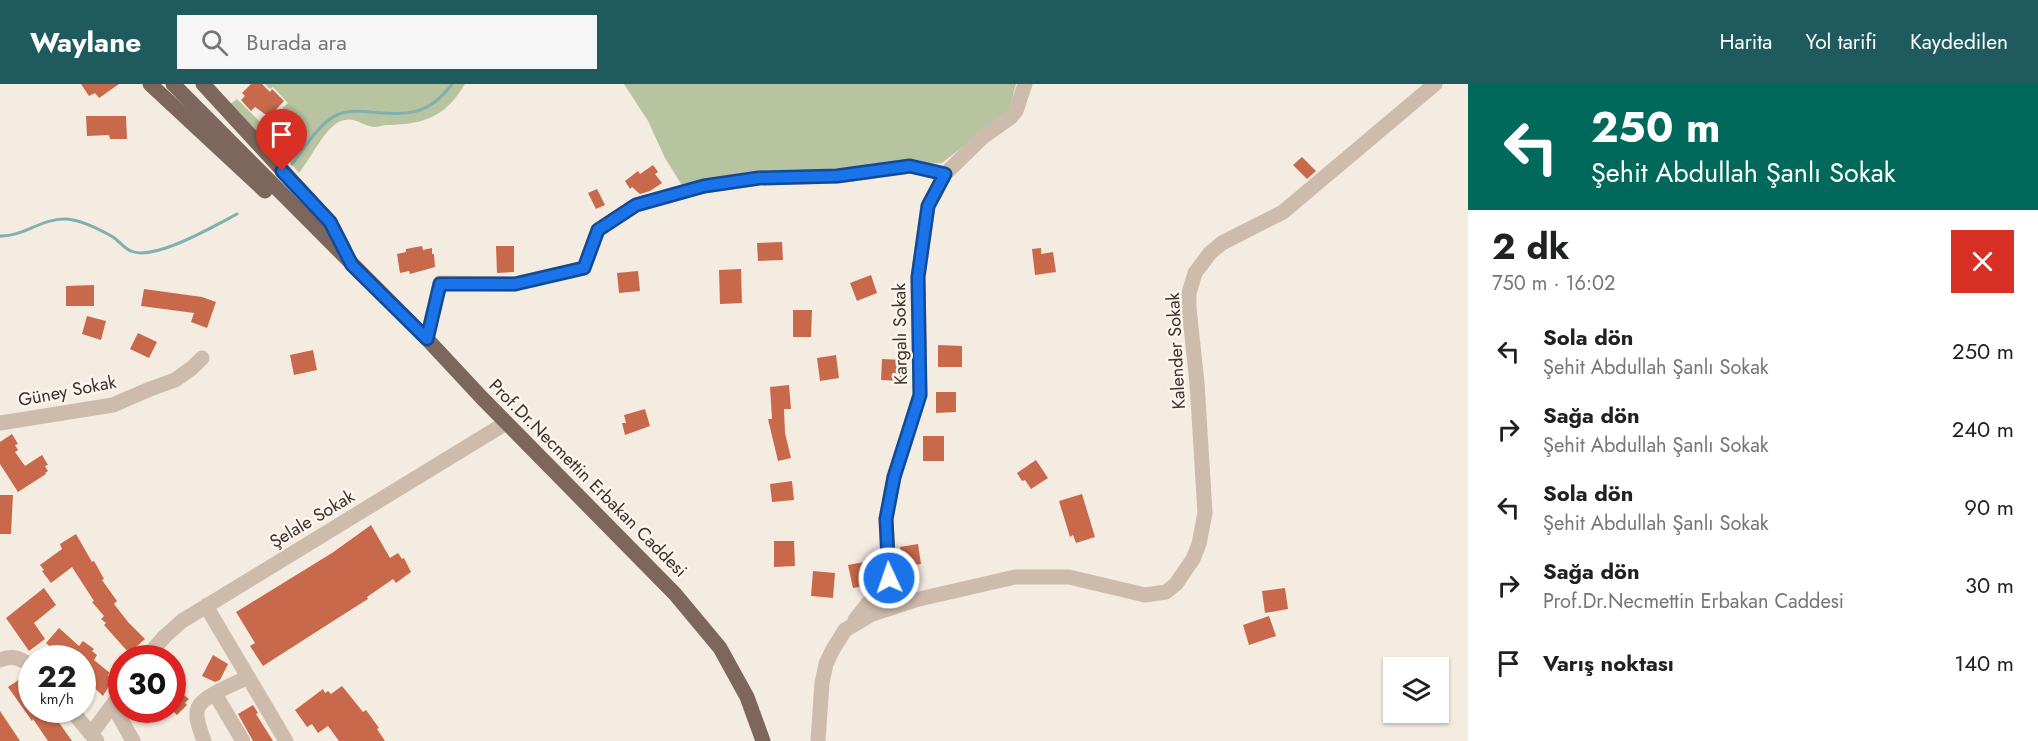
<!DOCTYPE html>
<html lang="tr">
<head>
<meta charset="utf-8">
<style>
  :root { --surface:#fff; --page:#f6f6f6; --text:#202124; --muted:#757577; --accent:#1f5a5e }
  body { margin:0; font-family:Jost,sans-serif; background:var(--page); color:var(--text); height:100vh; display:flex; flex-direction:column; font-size:22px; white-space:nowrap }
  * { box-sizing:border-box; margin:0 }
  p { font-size:20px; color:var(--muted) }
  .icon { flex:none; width:33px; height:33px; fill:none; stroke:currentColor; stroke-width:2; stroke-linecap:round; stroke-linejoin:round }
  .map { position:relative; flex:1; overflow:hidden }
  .sheet { display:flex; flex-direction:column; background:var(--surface); width:570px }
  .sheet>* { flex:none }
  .banner { background:#00695c; color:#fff; overflow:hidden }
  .buttons { position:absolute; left:1383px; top:573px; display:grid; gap:12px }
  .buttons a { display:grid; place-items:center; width:66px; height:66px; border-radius:0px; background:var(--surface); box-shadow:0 2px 4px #0004; font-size:30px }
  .speed { position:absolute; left:18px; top:561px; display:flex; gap:12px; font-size:30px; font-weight:700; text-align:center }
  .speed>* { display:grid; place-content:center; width:78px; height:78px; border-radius:50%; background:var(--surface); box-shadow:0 2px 4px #0004; line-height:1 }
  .speed small { font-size:15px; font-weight:400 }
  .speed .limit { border:9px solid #d22; background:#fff; color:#111 }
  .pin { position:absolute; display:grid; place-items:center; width:51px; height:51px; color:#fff; margin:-62px -26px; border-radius:50% 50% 50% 0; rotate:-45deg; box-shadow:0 0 6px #0007 }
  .pin .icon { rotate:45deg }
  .me { position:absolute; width:66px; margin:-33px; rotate:357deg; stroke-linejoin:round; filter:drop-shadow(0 0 4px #0008) }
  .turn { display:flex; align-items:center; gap:21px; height:126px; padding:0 24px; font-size:27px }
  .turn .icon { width:78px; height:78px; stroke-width:2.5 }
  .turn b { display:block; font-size:42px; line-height:51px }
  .round { display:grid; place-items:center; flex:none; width:63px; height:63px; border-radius:0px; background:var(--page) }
  .overview { display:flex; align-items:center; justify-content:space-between; height:102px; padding:0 24px }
  h1 { font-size:36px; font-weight:700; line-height:45px }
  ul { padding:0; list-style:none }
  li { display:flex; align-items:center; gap:18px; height:78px; padding:0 24px }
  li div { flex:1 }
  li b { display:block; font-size:22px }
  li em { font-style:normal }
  header { display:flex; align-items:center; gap:36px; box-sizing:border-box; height:84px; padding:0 30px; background:var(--accent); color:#fff }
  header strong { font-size:28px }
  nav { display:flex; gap:33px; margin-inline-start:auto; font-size:21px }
  .search { width:420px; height:54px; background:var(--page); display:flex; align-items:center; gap:15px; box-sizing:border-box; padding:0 21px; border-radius:0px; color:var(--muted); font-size:22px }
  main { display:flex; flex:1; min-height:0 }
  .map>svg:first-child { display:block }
  .green { fill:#b8c4a0 }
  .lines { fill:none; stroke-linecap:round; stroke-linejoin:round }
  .stream { stroke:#7fb0b2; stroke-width:3 }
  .building { fill:#c8694b }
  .minor { stroke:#cdbbac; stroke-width:15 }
  .major { stroke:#7d675c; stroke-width:15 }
  .route-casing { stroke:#114b97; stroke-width:15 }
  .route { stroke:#1a73e8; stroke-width:10 }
  .labels { text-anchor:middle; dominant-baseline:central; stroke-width:5; stroke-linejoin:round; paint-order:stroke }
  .street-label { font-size:18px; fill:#3b302b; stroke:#fbf5ee }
</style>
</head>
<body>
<header>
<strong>Waylane</strong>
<div class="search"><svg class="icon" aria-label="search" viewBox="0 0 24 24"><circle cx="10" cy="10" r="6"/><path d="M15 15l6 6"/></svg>Burada ara</div>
<nav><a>Harita</a><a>Yol tarifi</a><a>Kaydedilen</a></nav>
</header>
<main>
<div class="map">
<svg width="1468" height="657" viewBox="0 0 1468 657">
  <rect width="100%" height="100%" fill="#f4ebe1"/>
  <g class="green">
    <path d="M265,0h200c-20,33 -40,40 -77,41 -5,0 -10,2 -14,2 -14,-2 -20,-12 -35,-5 -15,7 -29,38 -40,51l-17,-20 -29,-19 -27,-27 11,-8 27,27 24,-23 -15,-16 -3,2z"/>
    <polygon points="624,0 1016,0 1010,23 1006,29 942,79 864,84 683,103 665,74 648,37"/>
  </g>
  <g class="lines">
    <g class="stream">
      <path d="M292,80c13,-16 27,-42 47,-50 9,-4 22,-3 32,-2 36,4 58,3 81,-28"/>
      <path d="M0,152c23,1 42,-18 66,-17 16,1 33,10 47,18 6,4 11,11 18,14 22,11 85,-26 106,-37"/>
    </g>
  </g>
  <g class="building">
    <polygon points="81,0 119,0 99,14 95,9 89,12"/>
    <polygon points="251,0 262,0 270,8 272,5 284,17 269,33 255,23 251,27 241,16 245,12 242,9"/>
    <polygon points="86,32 126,32 127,55 110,55 109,51 87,52"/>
    <polygon points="1302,73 1316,87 1307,95 1293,81"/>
    <polygon points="653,81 658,88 655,90 662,99 650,107 640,110 632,103 630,105 625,97 638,87 640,90"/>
    <polygon points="597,105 605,121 596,125 588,109"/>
    <polygon points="782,158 783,176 758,177 757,159"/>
    <polygon points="422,162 423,166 432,164 432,170 434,170 435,183 410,190 409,187 400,189 397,170 406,168 406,165"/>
    <polygon points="496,162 514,162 514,188 497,189"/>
    <polygon points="1041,164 1041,170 1053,168 1056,188 1035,191 1032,165"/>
    <polygon points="741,185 742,219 720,220 719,186"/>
    <polygon points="638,187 640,207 619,209 617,189"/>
    <polygon points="871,191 877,209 857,217 850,199"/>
    <polygon points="94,201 94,222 66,222 66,202"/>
    <polygon points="144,205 202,213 216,218 207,244 191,238 194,229 141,222"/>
    <polygon points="793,226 812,226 811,253 793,253"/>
    <polygon points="87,232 106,237 101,256 82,250"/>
    <polygon points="138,249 157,258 149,274 130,265"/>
    <polygon points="938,261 962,262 962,283 938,283"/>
    <polygon points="313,266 317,286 294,291 290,271"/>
    <polygon points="836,271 839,294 820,297 817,274"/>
    <polygon points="882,275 903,276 902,297 881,296"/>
    <polygon points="789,301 791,325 784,325 785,349 791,374 778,377 768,335 772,335 770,303"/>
    <polygon points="936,308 956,308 956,328 936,329"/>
    <polygon points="645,325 650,342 625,351 622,339 626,339 624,331"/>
    <polygon points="12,350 18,360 15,361 18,366 15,368 25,382 42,371 48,381 45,382 48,387 45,389 46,390 18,408 0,380 0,358"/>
    <rect x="923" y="352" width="21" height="25"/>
    <polygon points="1036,376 1048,394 1031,405 1025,396 1022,397 1017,389"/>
    <polygon points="792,397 794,416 772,418 770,400"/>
    <polygon points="1082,410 1095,453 1076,459 1073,451 1070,453 1059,417"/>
    <polygon points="0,411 13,411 11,450 0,450"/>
    <polygon points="371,441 390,474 398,469 402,475 404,474 411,488 396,499 393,495 367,513 368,515 352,525 263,582 250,562 255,559 236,528 332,469"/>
    <polygon points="76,450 92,478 94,477 98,484 104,495 102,496 117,517 114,520 128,538 145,555 129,569 104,541 106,539 101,535 104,532 92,518 94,517 72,483 51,499 42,487 44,486 40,481 62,465 60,460"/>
    <polygon points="774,457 794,457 795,482 774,483"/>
    <polygon points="918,460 921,480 903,483 900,463"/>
    <polygon points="869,477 873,498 870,501 853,504 848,481"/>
    <polygon points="813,487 835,489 833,514 811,512"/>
    <polygon points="44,504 56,521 34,539 45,555 29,567 6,534"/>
    <polygon points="1285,504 1288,525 1265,529 1262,507"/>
    <polygon points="1269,532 1276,552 1249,561 1243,541"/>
    <polygon points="59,544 79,562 83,557 94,565 92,567 97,571 94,576 110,589 108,591 113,595 103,612 86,596 91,591 82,585 82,574 72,574 65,569 61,573 46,559"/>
    <polygon points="213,571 228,580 220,596 215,598 202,592"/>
    <polygon points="23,593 32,602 32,626 50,626 72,657 48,657 33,635 32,637 8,603"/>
    <polygon points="172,601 189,615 185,619 187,621 177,631 172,626"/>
    <polygon points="342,602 363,628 366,626 379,644 377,645 385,657 339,657 328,642 318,649 312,640 307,643 295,626 323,605 325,609 328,607 331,610"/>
    <polygon points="253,621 258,629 256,630 273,657 253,657 238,630"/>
    <polygon points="0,627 20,657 0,657"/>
  </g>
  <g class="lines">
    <g class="minor">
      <polyline points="427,255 440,199 515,200 584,184 598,146 636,121 704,102 759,94 837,92 910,82 945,90 984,52 1011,33 1016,27 1025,0"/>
      <polyline points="0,339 113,321 150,305 175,296 192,284 202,274"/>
      <polyline points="206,522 286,657"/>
      <polyline points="855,536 889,493 886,435 894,393 920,311 918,193 928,122 945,90"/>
      <polyline points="146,574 164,553 182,537 506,339"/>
      <path d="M0,576c13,-5 21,-2 32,7"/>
      <polyline points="215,610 243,657"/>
      <polyline points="113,621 133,657"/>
      <polyline points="71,626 97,657"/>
      <polyline points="91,650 122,608"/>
      <path d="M204,657c-3,-9 -10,-24 -6,-33 4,-12 39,-25 50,-31"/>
      <polyline points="818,657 822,599 826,580 832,567 845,546 872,530 915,516 1015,493 1069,493 1145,511 1166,508 1176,500 1193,475 1199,460 1205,429 1197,299 1189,224 1189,209 1195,189 1210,169 1222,159 1283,128 1435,0"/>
    </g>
    <g class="major">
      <polyline points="150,0 265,107"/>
      <polyline points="173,0 427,255 482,314 675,510 720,564 747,613 763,657"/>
      <polyline points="203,0 330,138 344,165"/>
    </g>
  </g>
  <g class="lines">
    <g class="route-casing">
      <polyline id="route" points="282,87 330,138 352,181 427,255 440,200 515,200 584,184 598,146 636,121 704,102 759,94 837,92 910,82 945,90 928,122 918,193 920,311 894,393 886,435 889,494"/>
    </g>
    <use href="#route" class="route"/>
  </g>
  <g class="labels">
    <g class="street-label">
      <text transform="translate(900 250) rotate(-91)">Kargalı Sokak</text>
      <text transform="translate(1176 267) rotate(-93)">Kalender Sokak</text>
      <text transform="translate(67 307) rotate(-11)">Güney Sokak</text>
      <text transform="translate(588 394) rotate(45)">Prof.Dr.Necmettin Erbakan Caddesi</text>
      <text transform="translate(312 435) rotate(-31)">Şelale Sokak</text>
    </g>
  </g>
</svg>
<div class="buttons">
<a><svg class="icon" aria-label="layers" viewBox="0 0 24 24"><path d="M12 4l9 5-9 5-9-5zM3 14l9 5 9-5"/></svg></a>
</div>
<div class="speed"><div>22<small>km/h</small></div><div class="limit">30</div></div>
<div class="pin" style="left:282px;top:87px;background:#d93025"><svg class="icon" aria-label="arrive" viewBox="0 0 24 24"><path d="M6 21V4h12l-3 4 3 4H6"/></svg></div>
<svg class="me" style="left:889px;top:494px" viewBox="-20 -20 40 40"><circle r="17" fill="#1a73e8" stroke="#fff" stroke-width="3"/><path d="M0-11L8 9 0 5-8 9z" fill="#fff"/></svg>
</div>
<section class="sheet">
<div class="banner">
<div class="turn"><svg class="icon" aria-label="left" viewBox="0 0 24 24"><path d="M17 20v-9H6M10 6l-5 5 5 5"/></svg><div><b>250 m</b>Şehit Abdullah Şanlı Sokak</div></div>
</div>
<div class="overview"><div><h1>2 dk</h1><p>750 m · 16:02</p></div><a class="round" style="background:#d93025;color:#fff"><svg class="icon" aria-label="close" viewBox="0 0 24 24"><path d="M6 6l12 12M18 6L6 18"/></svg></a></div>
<ul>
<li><svg class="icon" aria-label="left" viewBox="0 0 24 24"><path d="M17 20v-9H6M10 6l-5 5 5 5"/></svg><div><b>Sola dön</b><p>Şehit Abdullah Şanlı Sokak</p></div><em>250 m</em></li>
<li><svg class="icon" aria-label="right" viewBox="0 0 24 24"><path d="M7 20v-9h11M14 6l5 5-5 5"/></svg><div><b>Sağa dön</b><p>Şehit Abdullah Şanlı Sokak</p></div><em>240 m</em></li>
<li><svg class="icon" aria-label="left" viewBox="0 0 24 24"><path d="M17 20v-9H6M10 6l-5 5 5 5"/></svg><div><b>Sola dön</b><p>Şehit Abdullah Şanlı Sokak</p></div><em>90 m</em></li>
<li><svg class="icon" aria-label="right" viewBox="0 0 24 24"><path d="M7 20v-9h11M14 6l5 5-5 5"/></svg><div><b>Sağa dön</b><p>Prof.Dr.Necmettin Erbakan Caddesi</p></div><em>30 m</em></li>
<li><svg class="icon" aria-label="arrive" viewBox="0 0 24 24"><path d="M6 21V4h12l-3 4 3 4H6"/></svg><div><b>Varış noktası</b></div><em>140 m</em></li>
</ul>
</section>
</main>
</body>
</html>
